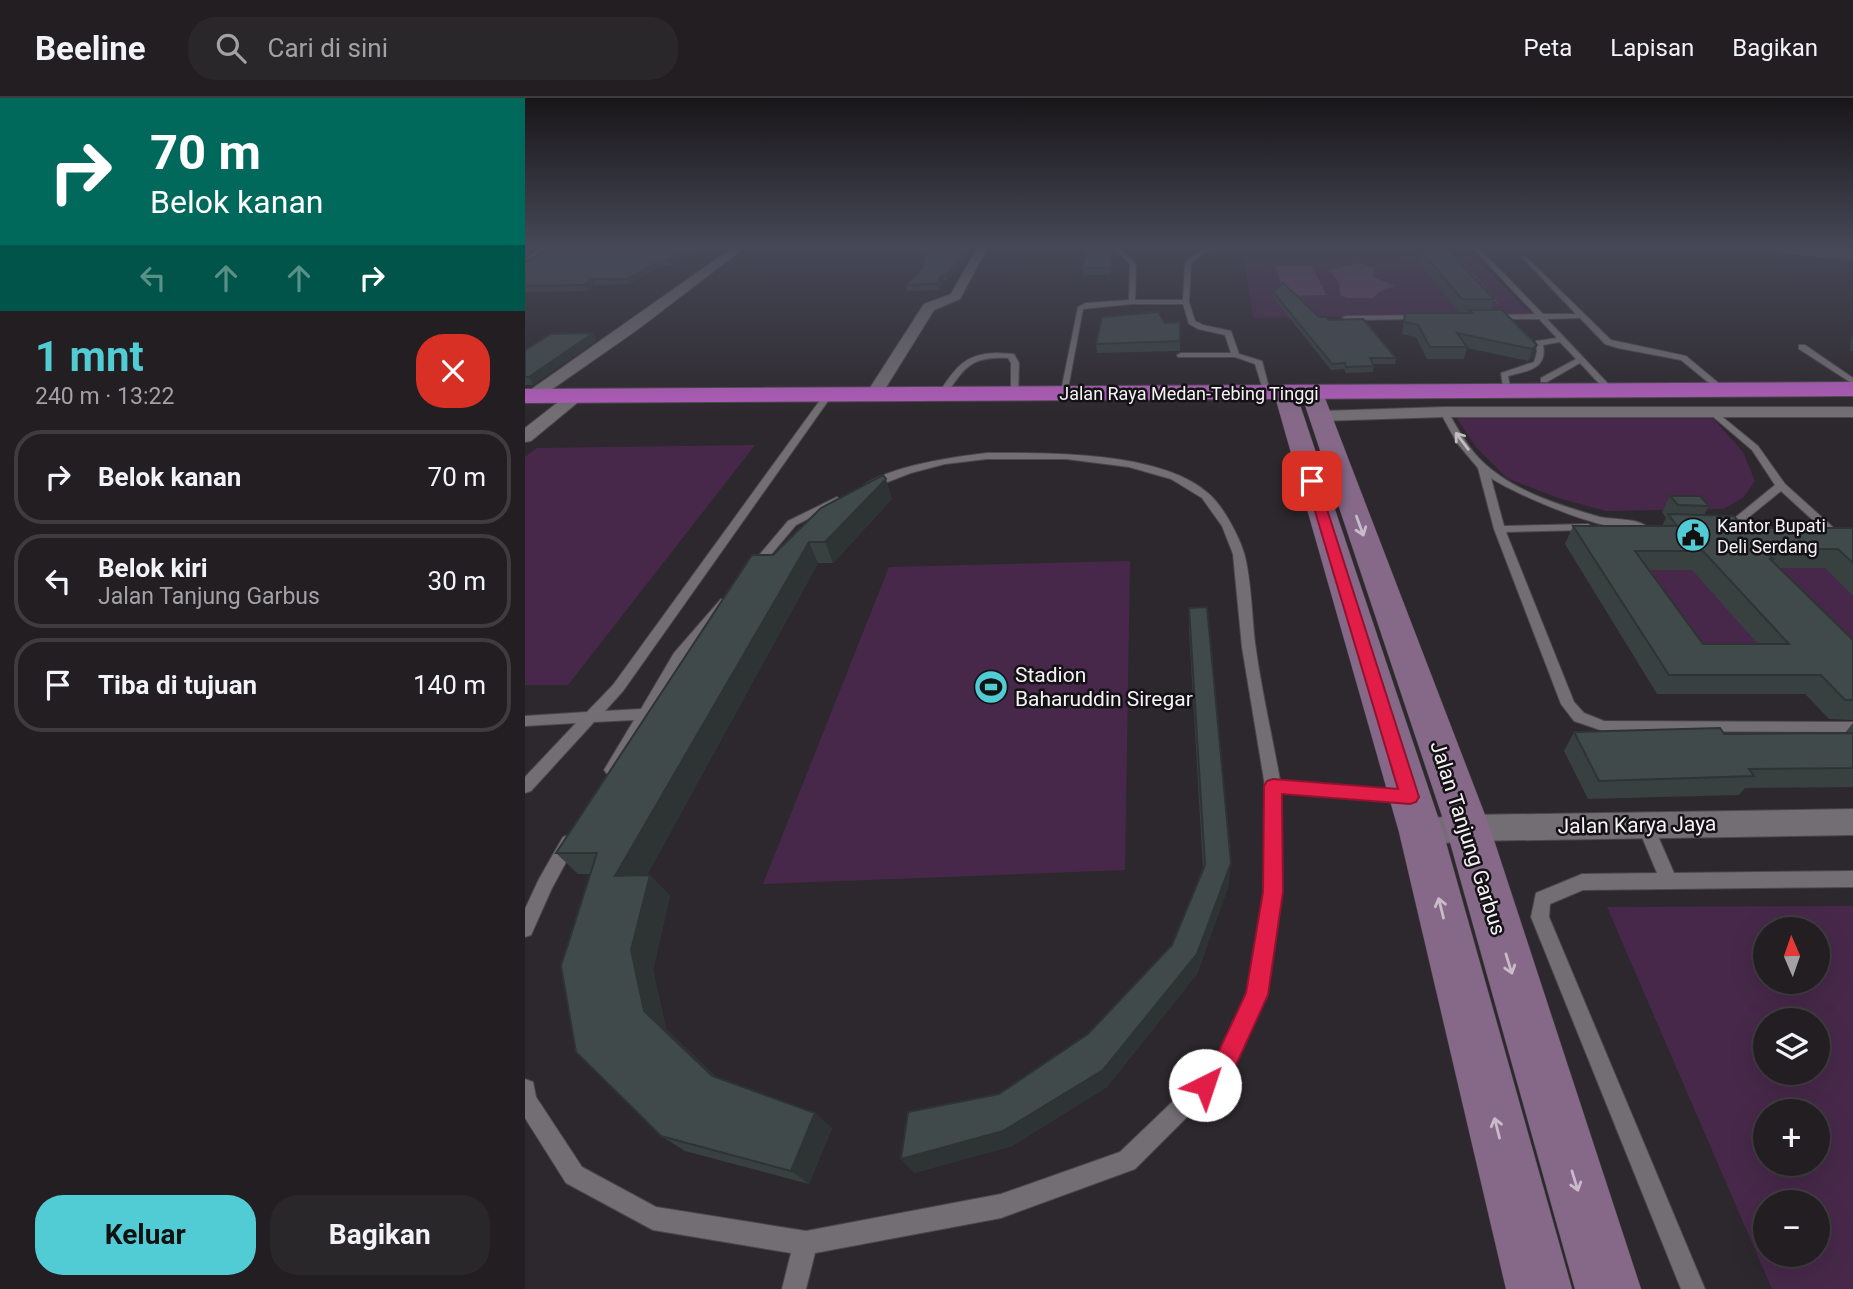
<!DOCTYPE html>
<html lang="id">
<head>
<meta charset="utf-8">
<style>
  :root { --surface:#221e22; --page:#2a272a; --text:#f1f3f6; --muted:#a2a2a5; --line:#3f3c40; --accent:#51ccd4 }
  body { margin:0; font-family:Roboto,sans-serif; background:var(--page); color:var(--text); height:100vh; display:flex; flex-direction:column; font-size:26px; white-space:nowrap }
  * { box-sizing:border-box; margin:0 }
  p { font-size:23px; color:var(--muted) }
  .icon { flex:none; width:38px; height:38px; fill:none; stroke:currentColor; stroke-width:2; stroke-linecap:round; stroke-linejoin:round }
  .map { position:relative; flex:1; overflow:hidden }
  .drawer { display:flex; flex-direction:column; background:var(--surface); width:525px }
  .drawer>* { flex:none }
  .hud { background:#00695c; color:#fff; overflow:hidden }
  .needle { width:46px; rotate:358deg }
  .controls { position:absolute; left:1228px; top:819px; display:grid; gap:14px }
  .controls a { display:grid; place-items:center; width:77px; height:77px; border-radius:50%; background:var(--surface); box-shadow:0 7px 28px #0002,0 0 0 2px var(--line); font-size:35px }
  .pin { position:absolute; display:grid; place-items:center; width:60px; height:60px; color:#fff; margin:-30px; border-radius:14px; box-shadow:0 4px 10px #0006 }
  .me { position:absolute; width:77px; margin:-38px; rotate:41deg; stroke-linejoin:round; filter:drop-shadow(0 0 5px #0008) }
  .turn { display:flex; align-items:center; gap:24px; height:147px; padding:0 35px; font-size:32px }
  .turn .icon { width:91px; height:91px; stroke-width:2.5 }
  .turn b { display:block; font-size:49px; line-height:60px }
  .lanes { display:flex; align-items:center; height:66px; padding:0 35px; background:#0003; justify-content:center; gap:35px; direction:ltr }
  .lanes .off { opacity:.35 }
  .round { display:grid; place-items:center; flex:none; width:74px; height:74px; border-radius:28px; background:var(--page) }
  .summary { display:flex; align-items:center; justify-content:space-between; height:119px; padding:0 35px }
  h1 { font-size:42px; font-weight:700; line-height:52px; color:var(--accent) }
  .action { display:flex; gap:14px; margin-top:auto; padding:14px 35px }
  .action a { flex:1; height:80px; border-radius:28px; background:var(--accent); color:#111; font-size:28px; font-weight:700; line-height:80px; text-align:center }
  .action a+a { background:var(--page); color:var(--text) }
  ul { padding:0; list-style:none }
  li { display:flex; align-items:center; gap:21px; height:94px; margin:0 14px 10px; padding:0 21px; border:4px solid var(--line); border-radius:28px }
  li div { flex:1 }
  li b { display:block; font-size:26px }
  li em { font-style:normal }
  header { display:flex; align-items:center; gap:42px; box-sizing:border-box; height:98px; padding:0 35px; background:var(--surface); border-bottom:2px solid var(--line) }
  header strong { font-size:33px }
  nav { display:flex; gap:38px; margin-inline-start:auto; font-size:24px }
  .search { width:490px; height:63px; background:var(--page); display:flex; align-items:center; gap:18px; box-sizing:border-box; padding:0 24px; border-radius:28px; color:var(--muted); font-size:26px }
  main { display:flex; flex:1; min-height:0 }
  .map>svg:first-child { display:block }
  .green { fill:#47284a; fill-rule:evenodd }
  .water { fill:#66416a }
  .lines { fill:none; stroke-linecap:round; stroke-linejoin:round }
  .river { fill:#66416a; fill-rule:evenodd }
  .lane-casing { stroke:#4b474b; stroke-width:2 }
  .street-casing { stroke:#4b474b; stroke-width:2 }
  .secondary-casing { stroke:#4b474b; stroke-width:1 }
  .highway-casing { stroke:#4b474b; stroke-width:2 }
  .path { stroke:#6a666a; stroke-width:2; stroke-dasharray:2.5 2.5; stroke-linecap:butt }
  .lane { fill:#736e73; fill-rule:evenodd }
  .street { fill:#736e73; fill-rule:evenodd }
  .secondary { fill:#866989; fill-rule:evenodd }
  .highway { fill:#b25dbb; fill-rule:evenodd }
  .wall { fill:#384040; fill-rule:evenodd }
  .shaded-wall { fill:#2e3434 }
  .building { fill:#414a4a; stroke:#2e3434; stroke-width:2; fill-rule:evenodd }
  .oneway { stroke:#c1bdc1 }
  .oneway2 { stroke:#c9bbca }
  .route { fill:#e11d48; stroke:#92132f; stroke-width:2 }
  .labels { text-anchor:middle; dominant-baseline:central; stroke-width:5; stroke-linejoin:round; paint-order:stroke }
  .far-street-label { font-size:18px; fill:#f5f2f5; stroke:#141214 }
  .far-poi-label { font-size:18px; fill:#f5f2f5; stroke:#141214; text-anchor:start }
  .poi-label { font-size:21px; fill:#f5f2f5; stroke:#141214; text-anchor:start }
  .street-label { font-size:21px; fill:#f5f2f5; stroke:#141214 }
</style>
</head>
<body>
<header>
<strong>Beeline</strong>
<div class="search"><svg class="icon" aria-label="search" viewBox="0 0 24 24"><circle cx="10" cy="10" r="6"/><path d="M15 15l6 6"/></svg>Cari di sini</div>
<nav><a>Peta</a><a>Lapisan</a><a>Bagikan</a></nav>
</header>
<main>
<section class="drawer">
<div class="hud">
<div class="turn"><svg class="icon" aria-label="right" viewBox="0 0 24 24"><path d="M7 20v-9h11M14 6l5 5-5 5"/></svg><div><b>70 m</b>Belok kanan</div></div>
<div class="lanes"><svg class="icon off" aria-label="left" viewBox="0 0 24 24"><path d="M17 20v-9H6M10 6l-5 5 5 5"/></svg><svg class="icon off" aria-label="ahead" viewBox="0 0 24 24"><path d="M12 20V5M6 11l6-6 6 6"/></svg><svg class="icon off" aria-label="ahead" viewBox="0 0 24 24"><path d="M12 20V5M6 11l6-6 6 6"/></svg><svg class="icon" aria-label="right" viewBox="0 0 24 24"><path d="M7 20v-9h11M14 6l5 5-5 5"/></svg></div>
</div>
<div class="summary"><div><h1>1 mnt</h1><p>240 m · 13:22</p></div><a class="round" style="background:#d93025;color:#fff"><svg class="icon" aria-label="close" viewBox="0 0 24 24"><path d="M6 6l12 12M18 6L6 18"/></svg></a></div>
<ul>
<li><svg class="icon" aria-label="right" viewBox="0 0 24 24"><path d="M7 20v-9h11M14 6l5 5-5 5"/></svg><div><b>Belok kanan</b></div><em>70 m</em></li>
<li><svg class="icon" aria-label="left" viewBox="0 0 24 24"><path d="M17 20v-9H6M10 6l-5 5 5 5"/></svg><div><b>Belok kiri</b><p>Jalan Tanjung Garbus</p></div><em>30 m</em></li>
<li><svg class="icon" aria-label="arrive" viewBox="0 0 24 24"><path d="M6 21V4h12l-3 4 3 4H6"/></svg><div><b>Tiba di tujuan</b></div><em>140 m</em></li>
</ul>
<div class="action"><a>Keluar</a><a>Bagikan</a></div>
</section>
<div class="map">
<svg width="1328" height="1191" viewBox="0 0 1328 1191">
  <rect width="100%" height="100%" fill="#2d282d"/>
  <g class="green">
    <polygon points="949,158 1007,217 728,220 719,162"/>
    <polygon points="930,318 1186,318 1218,354 1230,383 1218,400 1198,411 1081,413 1033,400 982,380 951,349"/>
    <polygon points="230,347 43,587 0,587 0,359 12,350"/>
    <polygon points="605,463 600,772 238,786 364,469"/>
    <polygon points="1298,468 1328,498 1328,562 1227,470"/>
    <polygon points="1168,471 1250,565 1166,565 1101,472"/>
    <path d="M1328,808v383h-81l-165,-382zM1241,831h52v53h-52zM1241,922h52v53h-52zM1293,1013v53h-52v-53zM1293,1104v53h-52v-53z"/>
  </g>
  <g class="water">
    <polygon points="834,165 850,170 848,179 870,188 854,194 848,200 823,200 815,197 814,184 804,172"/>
    <polygon points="750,168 787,168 801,197 760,198"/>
  </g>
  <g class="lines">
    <polygon class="river" points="1252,150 1328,150 1328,162 1262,156"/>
    <g class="lane-casing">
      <g id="lane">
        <polygon points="587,150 594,150 611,166 610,202 658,202 660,164 679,150 686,150 666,165 664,204 670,223 678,227 706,233 714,256 737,263 746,297 739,295 730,266 710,259 653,259 652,257 656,255 706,255 700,237 673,231 664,226 658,206 607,206 558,211 542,296 535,298 553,209 561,205 604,202 605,166"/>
        <path d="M948,150h6l64,66h33l-54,-57h4l85,83 75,16 41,34 -7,2 -39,-32 -63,-12 -13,-4 -25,-26 -33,1 68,72 -7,2 -28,-30 -33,19h-6v-4l35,-19 -16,-17 -17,3c5,24 -16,26 -35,31l3,16 -7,2 -3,-21 33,-11 3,-10 -1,-11 21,-3 -18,-19h-51l3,-4 44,-1z"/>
        <polygon points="900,217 897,221 821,222 817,220 821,218"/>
        <polygon points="1274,247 1280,247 1328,280 1328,286 1274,251"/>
        <path d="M471,255l18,1 5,9 -1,33 -7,-2v-31l-3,-5c-37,-2 -43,9 -63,38h-6l-1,-2c17,-25 25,-40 58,-41z"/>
        <polygon points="301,294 308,296 98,593 80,613 116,611 149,555 196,501 204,501 206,504 204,507 159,561 92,676 87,678 82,676 79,672 109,622 69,624 6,693 0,695 0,679 51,625 0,628 0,618 62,614 88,587"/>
        <path d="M916,312h6c9,16 17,31 29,45 30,34 82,50 124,62 14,3 36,1 46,9 -22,16 -132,-32 -155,-48l13,48 84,-2 5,3 -5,3 -82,2 68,170 10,11 20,8 249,1v10l-250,-1 -29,-10 -13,-17 -67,-175 -16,-61 -21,-25 -17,-31z"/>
        <polygon points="1189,312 1233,348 1260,386 1311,432 1311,436 1303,436 1256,393 1209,431 1201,431 1201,427 1250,387 1227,352 1186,317 1186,313"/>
        <path d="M462,355c61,0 175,-2 222,41 14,12 30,42 35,59 7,24 8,64 11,90 6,46 17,92 25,137l125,11 6,1 2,5 -2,5 -6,1 -124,-10 1,99 -15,103 -36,78 -96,96 -134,49 -186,35 -9,36h-24l9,-36 -138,-23 -87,-47 -41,-65v-39l8,3 3,15 46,70 74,40 150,24 195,-37 119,-42 97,-93 30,-65 17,-102 1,-106 -23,-139 -9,-93 -11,-28 -20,-28 -31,-19 -42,-12 -63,-8h-79l-42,5 -34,9 -39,15 -9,-2c27,-20 90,-29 124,-33z"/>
        <polygon points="312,399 317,402 316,404 271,427 233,472 225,472 225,468 263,423"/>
        <polygon points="1120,720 1126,722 1149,775 1328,773 1328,789 1058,792 1025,806 1024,819 1180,1191 1156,1191 1006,819 1011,795 1057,776 1132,775 1112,727 1114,722"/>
        <polygon points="44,737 50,739 52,744 27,790 6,837 0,839 0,811 14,781 38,739"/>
      </g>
    </g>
    <g class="street-casing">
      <g id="street">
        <polygon points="13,150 27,151 25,155 0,169 0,161 14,152"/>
        <polygon points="207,150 219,150 112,232 13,301 1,301 1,295"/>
        <polygon points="452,150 462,150 435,201 409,212 355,299 343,299 341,296 399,206 426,196"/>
        <polygon points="52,292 58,294 60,297 58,300 6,343 0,344 0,330 46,294"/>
        <polygon points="919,309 1328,309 1328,319 919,319 796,323 788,318 796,313"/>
        <polygon points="1328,711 1328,737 943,743 896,747 885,743 880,734 885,725 896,721 943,717"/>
      </g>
    </g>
    <g class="secondary-casing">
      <g id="secondary">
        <polygon points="760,288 768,290 771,295 918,734 1047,1191 981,1191 874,734 749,295 752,290"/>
        <polygon points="787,288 795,290 798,295 965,730 1116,1191 1050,1191 921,730 776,295 779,290"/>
      </g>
    </g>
    <g class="highway-casing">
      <polygon id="highway" points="1328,284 1328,298 0,305 0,291"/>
    </g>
    <polyline class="path" points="932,160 973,205"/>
    <use href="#lane" class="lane"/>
    <use href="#street" class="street"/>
    <use href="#secondary" class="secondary"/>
    <use href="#highway" class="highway"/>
  </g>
  <g class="wall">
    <polygon points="170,150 145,167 137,167 105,186 70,187 62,193 0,194 0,164"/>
    <polygon points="406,150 445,150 433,171 423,182 418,182 413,192 382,193 381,187 398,170"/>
    <polygon points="588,150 586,177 558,177 558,170"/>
    <polygon points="895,152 969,201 966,212 1012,247 1008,259 1003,263 942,250 939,261 902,261 891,239 877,236 880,215 943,215 944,214 934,214 893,163"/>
    <polygon points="748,194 794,219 803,222 871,260 870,266 848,266 849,268 848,274 821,275 819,271 806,272 748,199"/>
    <polygon points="655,224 655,253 572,255 571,246"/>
    <polygon points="1328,236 1328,253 1325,253 1326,240"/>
    <polygon points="72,242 8,287 0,287 0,252"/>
    <path d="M1145,398l39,10 -5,9 40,13 109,1v67l-28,-28h-46l74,72v80l-24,-1 -24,-25h-148l-92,-150 8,-18h89l4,-8 -4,-6zM1124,472h43l66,74h-55z"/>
    <polygon points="367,401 308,465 293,465 122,777 125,777 145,798 128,872 141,931 192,980 307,1030 284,1086 160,1053 136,1038 65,776 53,776 31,755 248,457"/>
    <polygon points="664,510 704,786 672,876 582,989 487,1048 389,1075 474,996 563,936 647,847 678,771 664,533"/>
    <polygon points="1328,625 1328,689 1220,690 1214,697 1063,701 1039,653 1049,634 1199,636 1319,636"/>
  </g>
  <g class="shaded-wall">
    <polygon points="1,150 9,150 0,159"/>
    <polygon points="160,150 170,150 145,167 143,162"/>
    <polygon points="441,150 445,150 433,171 423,182 421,177"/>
    <polygon points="588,150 588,155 586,177 585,170"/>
    <polygon points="135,162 137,167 105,186 102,181"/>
    <polygon points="417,177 418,182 413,192 411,186"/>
    <polygon points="67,181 70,187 62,193 59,187"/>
    <polygon points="68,235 72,242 8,287 4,279"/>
    <polygon points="1012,247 1008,259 1003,263 1007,251"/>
    <polygon points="361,381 367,401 308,465 300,444"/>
    <polygon points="284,444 293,465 110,799 90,778"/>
    <polygon points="706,765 704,786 672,876 582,989 487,1048 389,1075 376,1061 578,972"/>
    <polygon points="125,777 145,798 128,872 141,931 207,994 187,978 119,913 106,852"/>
    <polygon points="290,1015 307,1030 284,1086 266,1073"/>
  </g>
  <g class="building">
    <polygon points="25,150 160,150 143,162 135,162 102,181 67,181 59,187 0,188 0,164 23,152"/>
    <polygon points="406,150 441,150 432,165 421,177 417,177 411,186 381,187 398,170 402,153"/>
    <polygon points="562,150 587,150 585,170 558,170"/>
    <polygon points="895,152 923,152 969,201 937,201"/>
    <polygon points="758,185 794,219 802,219 803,222 838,221 871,260 845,260 849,268 821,269 820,265 807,266 748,194"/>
    <polygon points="944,212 977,212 1012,247 1007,251 932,235 942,249 905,249 893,227 879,224 880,215 947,215"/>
    <polygon points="633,214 640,225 655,224 655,243 571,246 577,219"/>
    <polygon points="68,235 4,279 0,279 0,252 26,236"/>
    <polygon points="358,377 361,381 300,444 284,444 90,778 125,777 106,852 119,913 187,978 290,1015 266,1073 136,1038 51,954 36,868 72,755 31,755 227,457 248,457 296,410"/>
    <polygon points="1145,398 1175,398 1184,408 1153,407"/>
    <path d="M1143,416l66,2 10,12h107l2,1v34l-15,-14h-74l9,10h-3l83,81v60h-8l-24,-25h-152l-96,-149h104zM1110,453h68l86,93h-86z"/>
    <polygon points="682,509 706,765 672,856 578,972 478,1033 376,1061 383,1014 474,996 563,936 647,847 680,767 664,510"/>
    <polygon points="1195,630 1199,636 1328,635 1328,670 1224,671 1229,678 1074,683 1049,634"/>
  </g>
  <defs><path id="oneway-shaft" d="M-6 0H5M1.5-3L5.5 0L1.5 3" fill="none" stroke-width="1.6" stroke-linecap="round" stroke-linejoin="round" transform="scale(1.75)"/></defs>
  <use class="oneway" href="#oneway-shaft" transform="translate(937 343) rotate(-127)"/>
  <g class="oneway2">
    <use href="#oneway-shaft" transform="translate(835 428) rotate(70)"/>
    <use href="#oneway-shaft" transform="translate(916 810) rotate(-104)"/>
    <use href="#oneway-shaft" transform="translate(984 866) rotate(73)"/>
    <use href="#oneway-shaft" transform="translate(972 1030) rotate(-104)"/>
    <use href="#oneway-shaft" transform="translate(1050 1083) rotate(73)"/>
  </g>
  <linearGradient id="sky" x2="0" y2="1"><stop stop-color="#191619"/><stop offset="0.47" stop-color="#464857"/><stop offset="1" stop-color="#464857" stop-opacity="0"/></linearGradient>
  <rect width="1328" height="317" fill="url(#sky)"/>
  <polygon class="route" points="787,379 793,383 894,699 891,704 885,706 757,696 758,794 743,897 707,976 688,995 680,999 671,995 668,987 671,978 691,959 721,895 738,794 739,688 742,683 748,681 873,691 781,383"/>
  <defs>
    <g id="civic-disc" transform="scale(1.75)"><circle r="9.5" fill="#51ccd4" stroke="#141214"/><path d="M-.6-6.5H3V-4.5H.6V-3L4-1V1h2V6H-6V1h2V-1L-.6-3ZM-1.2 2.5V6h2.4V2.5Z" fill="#111"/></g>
    <g id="stadium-disc" transform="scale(1.75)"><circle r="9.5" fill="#51ccd4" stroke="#141214"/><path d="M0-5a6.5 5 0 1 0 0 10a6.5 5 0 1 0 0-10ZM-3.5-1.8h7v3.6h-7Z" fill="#111"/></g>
  </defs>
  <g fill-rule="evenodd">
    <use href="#civic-disc" x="1168" y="437"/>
    <use href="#stadium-disc" x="466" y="589"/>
  </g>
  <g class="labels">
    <g class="far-street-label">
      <text x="664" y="295">Jalan Raya Medan-Tebing Tinggi</text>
    </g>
    <g class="far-poi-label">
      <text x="1192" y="427">Kantor Bupati<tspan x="1192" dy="21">Deli Serdang</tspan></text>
    </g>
    <g class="poi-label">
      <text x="490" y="577">Stadion<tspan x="490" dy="24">Baharuddin Siregar</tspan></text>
    </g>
    <g class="street-label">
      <text transform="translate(1112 727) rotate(-1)">Jalan Karya Jaya</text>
      <text transform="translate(943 740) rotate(72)">Jalan Tanjung Garbus</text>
    </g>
  </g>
</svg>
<div class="controls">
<a><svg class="needle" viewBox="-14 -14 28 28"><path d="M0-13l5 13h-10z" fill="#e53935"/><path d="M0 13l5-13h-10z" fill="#a2a2a5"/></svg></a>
<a><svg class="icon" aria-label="layers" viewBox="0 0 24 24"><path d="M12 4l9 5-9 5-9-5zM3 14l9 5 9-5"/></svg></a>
<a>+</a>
<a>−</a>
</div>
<div class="pin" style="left:787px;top:383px;background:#d93025"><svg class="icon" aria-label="arrive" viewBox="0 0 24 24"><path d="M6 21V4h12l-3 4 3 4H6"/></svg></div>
<svg class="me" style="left:680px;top:987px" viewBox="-20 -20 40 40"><circle r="19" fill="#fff"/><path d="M0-13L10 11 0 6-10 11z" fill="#e11d48"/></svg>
</div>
</main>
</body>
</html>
